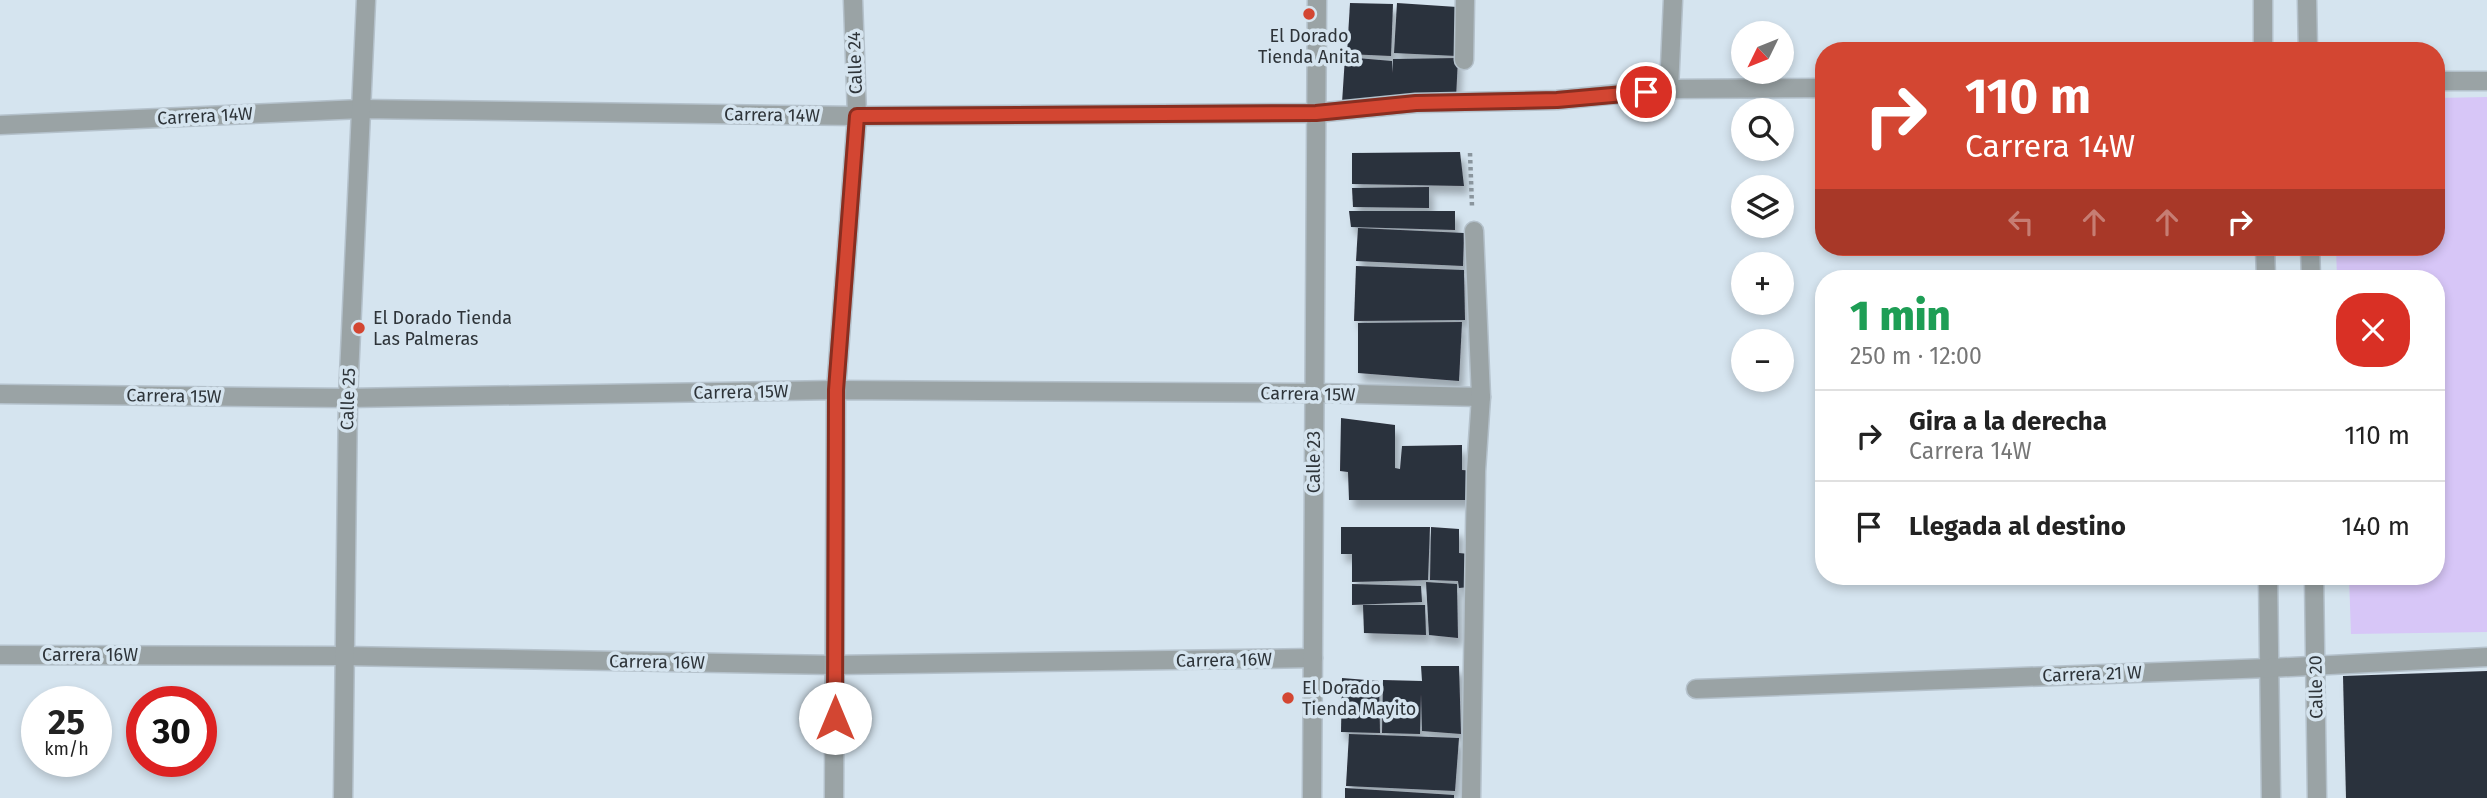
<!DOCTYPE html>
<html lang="es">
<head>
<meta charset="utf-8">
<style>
  :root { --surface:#fff; --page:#f2f2f2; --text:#222; --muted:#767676; --line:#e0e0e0 }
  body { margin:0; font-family:"Fira Sans",sans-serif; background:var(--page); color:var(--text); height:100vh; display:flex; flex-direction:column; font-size:26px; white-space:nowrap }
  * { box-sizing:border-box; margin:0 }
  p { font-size:23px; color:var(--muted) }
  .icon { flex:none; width:38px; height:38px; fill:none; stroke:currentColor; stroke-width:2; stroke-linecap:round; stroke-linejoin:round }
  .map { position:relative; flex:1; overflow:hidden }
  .side { position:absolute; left:1815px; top:270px; width:630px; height:315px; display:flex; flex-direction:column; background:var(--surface); border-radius:28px; box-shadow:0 4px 10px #0003 }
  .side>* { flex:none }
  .guide { position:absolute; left:1815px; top:42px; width:630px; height:214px; border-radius:28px; box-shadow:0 4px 10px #0003; background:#d34632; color:#fff; overflow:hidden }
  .needle { width:46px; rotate:227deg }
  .buttons { position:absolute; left:1731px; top:21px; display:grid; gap:14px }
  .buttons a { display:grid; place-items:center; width:63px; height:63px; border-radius:50%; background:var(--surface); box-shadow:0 4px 10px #0003; font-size:35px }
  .speed { position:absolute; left:21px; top:686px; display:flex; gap:14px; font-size:35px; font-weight:700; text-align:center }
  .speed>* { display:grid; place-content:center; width:91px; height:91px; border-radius:50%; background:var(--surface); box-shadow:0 4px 10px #0003; line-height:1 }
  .speed small { font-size:18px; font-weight:400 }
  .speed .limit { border:10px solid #d22; background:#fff; color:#111 }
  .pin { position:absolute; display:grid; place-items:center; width:60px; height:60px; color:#fff; margin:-30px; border:4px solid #fff; border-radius:50%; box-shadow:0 2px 7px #0007 }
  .me { position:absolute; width:77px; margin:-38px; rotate:0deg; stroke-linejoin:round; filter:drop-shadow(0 0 5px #0008) }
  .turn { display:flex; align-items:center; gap:24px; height:147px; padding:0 35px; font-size:32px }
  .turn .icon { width:91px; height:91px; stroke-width:2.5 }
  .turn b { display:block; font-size:49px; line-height:60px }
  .lanes { display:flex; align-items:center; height:66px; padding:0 35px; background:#0003; justify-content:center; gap:35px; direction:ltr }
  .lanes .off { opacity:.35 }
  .round { display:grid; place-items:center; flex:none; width:74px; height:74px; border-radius:28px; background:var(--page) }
  .summary { display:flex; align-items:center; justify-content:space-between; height:119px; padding:0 35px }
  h1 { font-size:42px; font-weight:800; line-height:52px; color:#1e9e55 }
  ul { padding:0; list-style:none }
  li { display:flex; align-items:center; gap:21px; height:91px; padding:0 35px; border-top:2px solid var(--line) }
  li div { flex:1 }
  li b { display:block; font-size:26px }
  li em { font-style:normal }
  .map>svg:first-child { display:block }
  .green { fill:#d7c6f7 }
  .building { fill:#2c303c; filter:url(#shadow) }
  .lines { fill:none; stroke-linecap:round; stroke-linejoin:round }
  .minor-casing { stroke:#b4c1cb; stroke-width:21 }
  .path { stroke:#8a959d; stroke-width:4.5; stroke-dasharray:3.5 3.5; stroke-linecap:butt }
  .minor { stroke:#9aa3a5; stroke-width:18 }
  .route-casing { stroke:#892e20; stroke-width:18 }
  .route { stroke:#d34632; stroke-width:12 }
  .poi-dot { fill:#d34632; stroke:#d5e4ef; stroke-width:2.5 }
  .labels { text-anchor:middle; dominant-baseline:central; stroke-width:7; stroke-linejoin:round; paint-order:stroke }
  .poi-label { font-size:18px; fill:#2e3439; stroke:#d5e4ef; text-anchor:start }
  .street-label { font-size:18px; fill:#2e3439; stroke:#d5e4ef }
</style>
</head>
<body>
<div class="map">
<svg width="2487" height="798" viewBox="0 0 2487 798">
  <defs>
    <filter id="shadow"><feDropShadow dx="4.5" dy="8" stdDeviation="3.5" flood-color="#0004"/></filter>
  </defs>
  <rect width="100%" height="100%" fill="#d5e4ef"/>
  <polygon class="green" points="2487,97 2487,632 2351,634 2349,576 2436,576 2436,278 2337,278 2336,247 2436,247 2436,98"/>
  <g class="building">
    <polygon points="1350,3 1393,4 1391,56 1347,54"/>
    <polygon points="1397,3 1457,7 1457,56 1394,53"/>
    <polygon points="1345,57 1392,61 1392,73 1393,59 1458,58 1456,98 1342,103"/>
    <polygon points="1460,152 1464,186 1352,184 1352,153"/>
    <polygon points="1429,187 1429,208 1353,207 1352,188"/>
    <polygon points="1349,211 1455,211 1455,230 1351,227"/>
    <polygon points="1358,228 1464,233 1463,266 1356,261"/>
    <polygon points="1356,266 1464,270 1465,320 1354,321"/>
    <polygon points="1462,322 1459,381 1358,373 1358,323"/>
    <polygon points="1341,418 1395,425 1395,468 1400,469 1402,446 1462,445 1462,470 1476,471 1468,500 1349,500 1348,472 1340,471"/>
    <polygon points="1341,527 1430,527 1428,580 1352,582 1352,554 1341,554"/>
    <polygon points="1431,527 1459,529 1459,553 1469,554 1469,587 1459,588 1458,581 1430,580"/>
    <polygon points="1426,582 1457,584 1458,638 1429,635"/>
    <polygon points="1352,584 1421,586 1422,602 1352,605"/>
    <polygon points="1363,605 1425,605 1426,635 1364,633"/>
    <polygon points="1421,666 1459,666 1461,734 1422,731 1421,694 1420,734 1382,733 1383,680 1422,681"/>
    <polygon points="2487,671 2487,798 2346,798 2343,676"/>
    <polygon points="1342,678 1379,681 1380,733 1341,732"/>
    <polygon points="1349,734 1459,738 1455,791 1346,786"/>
    <polygon points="1345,788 1454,795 1454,798 1345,798"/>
  </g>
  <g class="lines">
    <g class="minor-casing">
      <g id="minor">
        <polyline points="2263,0 2263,51"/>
        <polyline points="2307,0 2308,51"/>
        <polyline points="1464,60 1465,0"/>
        <polyline points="2436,81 2487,81"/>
        <polyline points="1669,89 1673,0"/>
        <polyline points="0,125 361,109 857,116 1316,113 1416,103 1557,100 1669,89 1824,88"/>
        <polyline points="2265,247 2266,278"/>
        <polyline points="2310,247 2311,278"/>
        <polyline points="0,394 348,398 836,390 1315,393 1481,397"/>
        <polyline points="2268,576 2271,798"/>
        <polyline points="2314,576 2317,798"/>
        <polyline points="0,655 344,656 835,665 1313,658"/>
        <polyline points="1696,689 2269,668 2487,657"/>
        <polyline points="343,798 348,398 366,0"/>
        <polyline points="834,798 836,390 857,116 853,0"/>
        <polyline points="1312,798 1317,0"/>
        <polyline points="1471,798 1476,471 1481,397 1474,231"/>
      </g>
    </g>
    <polyline class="path" points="1470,153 1472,206"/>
    <use href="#minor" class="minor"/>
  </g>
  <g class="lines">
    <g class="route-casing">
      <polyline id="route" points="835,718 836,390 857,116 1316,113 1416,103 1557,100 1646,92"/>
    </g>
    <use href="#route" class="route"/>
  </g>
  <g class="poi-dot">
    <circle cx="1309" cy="14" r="7"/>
    <circle cx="359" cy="328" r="7"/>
    <circle cx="1288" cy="698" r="7"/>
  </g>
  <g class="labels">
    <g class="poi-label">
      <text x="1309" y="36" text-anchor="middle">El Dorado<tspan x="1309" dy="21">Tienda Anita</tspan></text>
      <text x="373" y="318">El Dorado Tienda<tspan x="373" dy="21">Las Palmeras</tspan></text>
      <text x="1302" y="688">El Dorado<tspan x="1302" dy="21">Tienda Mayito</tspan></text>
    </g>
    <g class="street-label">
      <text transform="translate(855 63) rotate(-92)">Calle 24</text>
      <text transform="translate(772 115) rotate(1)">Carrera 14W</text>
      <text transform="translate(205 116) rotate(-3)">Carrera 14W</text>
      <text transform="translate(741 392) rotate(-1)">Carrera 15W</text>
      <text transform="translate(1308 394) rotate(1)">Carrera 15W</text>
      <text transform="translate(174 396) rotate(1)">Carrera 15W</text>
      <text transform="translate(348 399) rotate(-88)">Calle 25</text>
      <text transform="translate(1314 462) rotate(-90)">Calle 23</text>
      <text x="90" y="655">Carrera 16W</text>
      <text transform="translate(1224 660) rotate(-1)">Carrera 16W</text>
      <text transform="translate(657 662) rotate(1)">Carrera 16W</text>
      <text transform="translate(2092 674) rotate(-2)">Carrera 21 W</text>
      <text transform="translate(2316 687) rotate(-91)">Calle 20</text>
    </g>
  </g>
</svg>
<div class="buttons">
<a><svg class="needle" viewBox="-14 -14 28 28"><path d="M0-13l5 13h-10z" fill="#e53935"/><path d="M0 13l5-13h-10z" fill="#767676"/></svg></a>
<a><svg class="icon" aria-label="search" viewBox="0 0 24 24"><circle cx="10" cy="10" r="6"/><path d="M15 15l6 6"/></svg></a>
<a><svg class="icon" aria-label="layers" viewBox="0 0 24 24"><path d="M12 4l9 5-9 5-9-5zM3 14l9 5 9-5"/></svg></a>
<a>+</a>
<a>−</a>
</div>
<div class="speed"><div>25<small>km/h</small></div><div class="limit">30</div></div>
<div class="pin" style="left:1646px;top:92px;background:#d93025"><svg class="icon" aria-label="arrive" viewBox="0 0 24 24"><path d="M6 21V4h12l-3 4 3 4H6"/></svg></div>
<svg class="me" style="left:835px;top:718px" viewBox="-20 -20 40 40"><circle r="19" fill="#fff"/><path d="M0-13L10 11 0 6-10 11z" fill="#d34632"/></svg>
<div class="guide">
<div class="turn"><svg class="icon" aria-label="right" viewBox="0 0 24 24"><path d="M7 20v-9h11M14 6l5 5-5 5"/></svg><div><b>110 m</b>Carrera 14W</div></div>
<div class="lanes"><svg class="icon off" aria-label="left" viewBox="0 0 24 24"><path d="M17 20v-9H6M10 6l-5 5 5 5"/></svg><svg class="icon off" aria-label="ahead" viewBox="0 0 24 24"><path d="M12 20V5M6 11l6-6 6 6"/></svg><svg class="icon off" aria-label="ahead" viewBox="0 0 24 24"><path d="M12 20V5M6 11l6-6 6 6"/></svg><svg class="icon" aria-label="right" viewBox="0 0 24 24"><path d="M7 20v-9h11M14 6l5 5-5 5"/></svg></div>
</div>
<section class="side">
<div class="summary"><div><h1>1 min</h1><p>250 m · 12:00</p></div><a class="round" style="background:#d93025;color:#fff"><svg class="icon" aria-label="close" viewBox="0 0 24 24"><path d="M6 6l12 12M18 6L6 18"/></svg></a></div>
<ul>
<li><svg class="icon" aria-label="right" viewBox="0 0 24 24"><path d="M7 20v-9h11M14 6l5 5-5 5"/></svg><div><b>Gira a la derecha</b><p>Carrera 14W</p></div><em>110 m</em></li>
<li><svg class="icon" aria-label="arrive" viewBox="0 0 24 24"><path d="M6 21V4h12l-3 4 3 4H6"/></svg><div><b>Llegada al destino</b></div><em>140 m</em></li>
</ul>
</section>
</div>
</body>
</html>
